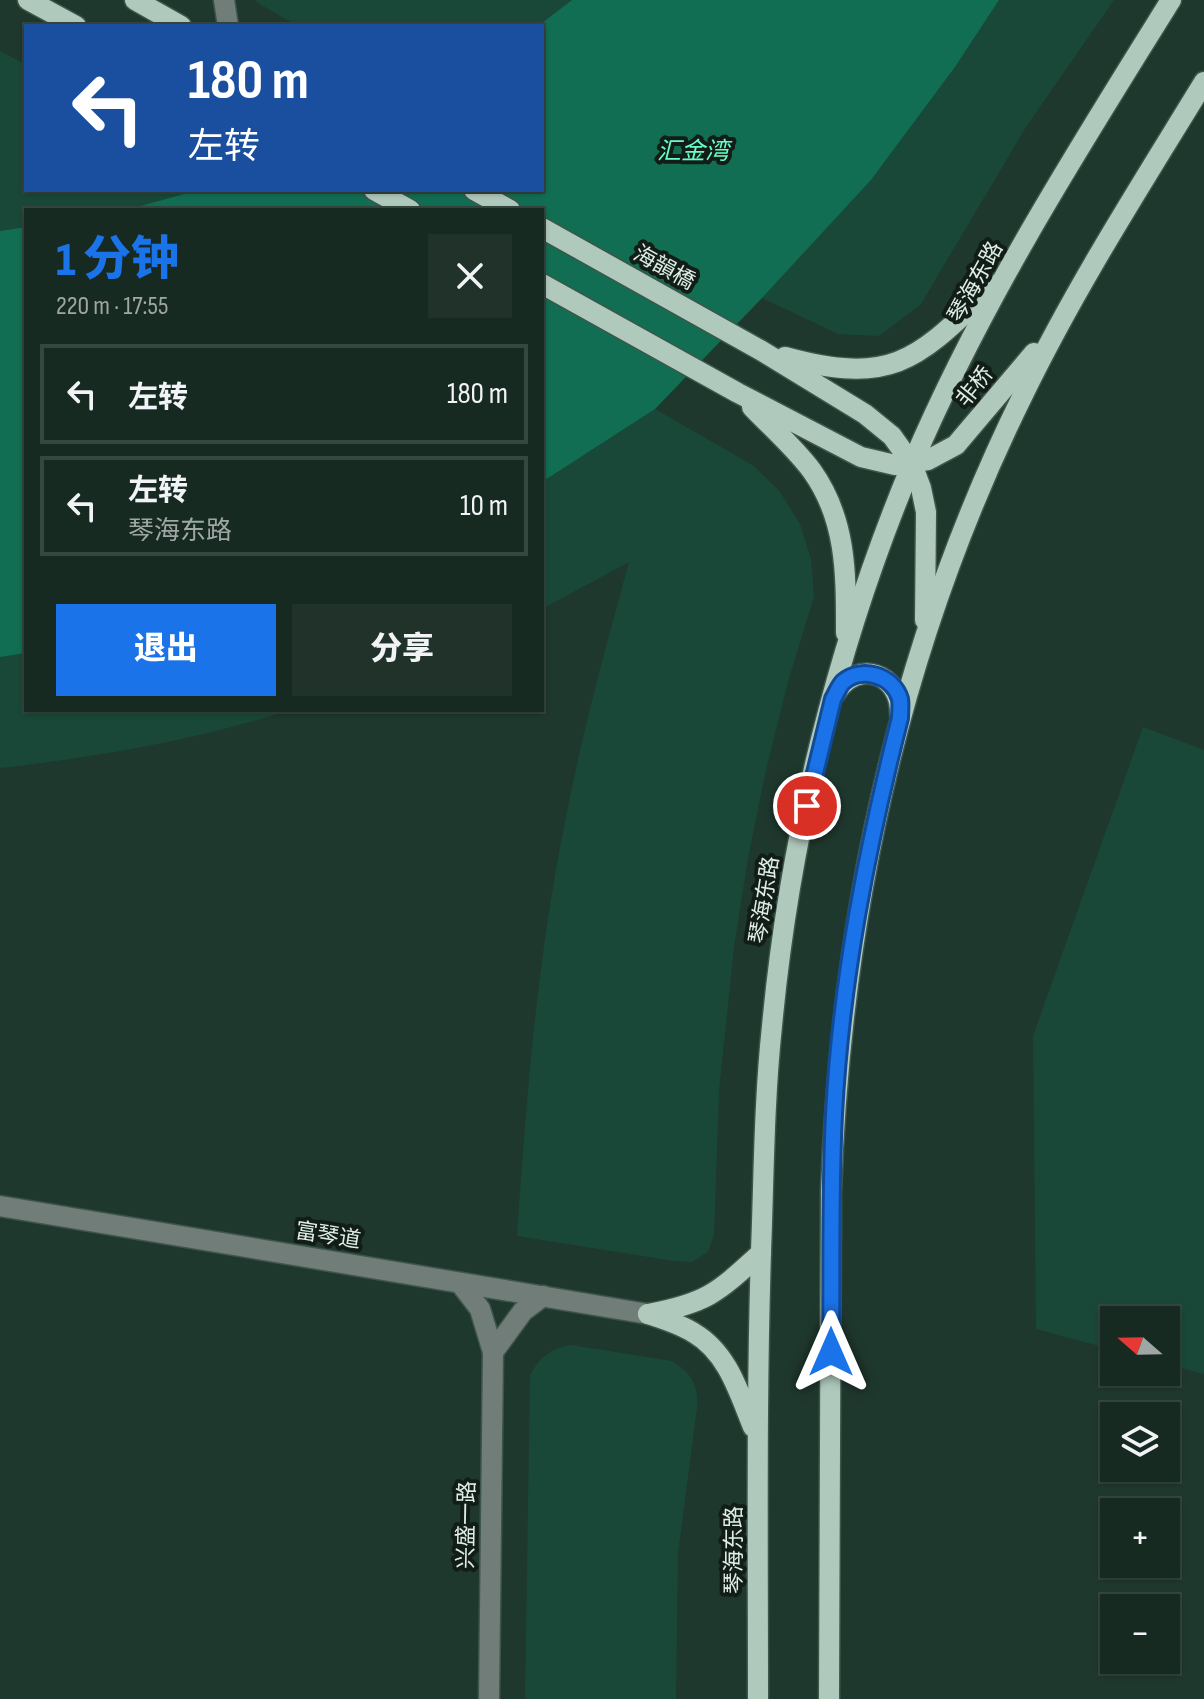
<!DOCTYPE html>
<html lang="zh">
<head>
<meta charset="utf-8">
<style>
  :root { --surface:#172a22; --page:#20322a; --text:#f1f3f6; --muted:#9ea7a5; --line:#364640; --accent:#1a73e8 }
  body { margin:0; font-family:"Sofia Sans Condensed","Noto Sans SC",sans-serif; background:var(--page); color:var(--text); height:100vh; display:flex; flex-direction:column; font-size:30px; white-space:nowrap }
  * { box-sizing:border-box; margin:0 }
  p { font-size:26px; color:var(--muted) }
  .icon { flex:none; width:44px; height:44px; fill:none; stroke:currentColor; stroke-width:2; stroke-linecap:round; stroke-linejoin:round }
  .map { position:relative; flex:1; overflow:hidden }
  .panel { position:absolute; left:24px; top:208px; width:520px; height:504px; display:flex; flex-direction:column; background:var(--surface); border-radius:0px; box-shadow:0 2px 6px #0004,0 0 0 2px var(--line) }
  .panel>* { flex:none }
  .top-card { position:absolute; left:24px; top:24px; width:520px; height:168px; border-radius:0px; box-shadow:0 2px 6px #0004,0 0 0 2px var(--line); background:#1a4fa0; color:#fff; overflow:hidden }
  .needle { width:52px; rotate:290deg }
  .controls { position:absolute; left:1100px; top:1306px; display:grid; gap:16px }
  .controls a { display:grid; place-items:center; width:80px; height:80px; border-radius:0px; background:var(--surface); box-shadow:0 2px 6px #0004,0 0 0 2px var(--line); font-size:40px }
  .pin { position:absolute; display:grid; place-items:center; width:68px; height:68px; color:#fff; margin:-34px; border:4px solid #fff; border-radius:50%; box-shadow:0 2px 8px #0007 }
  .me { position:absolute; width:88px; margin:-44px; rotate:0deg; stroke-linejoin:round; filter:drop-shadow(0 0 6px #0008) }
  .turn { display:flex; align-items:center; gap:28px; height:168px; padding:0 32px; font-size:36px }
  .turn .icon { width:104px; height:104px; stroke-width:2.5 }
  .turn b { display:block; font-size:56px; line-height:68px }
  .round { display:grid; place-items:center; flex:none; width:84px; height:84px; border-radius:0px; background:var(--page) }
  .summary { display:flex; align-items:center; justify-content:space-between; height:136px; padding:0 32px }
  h1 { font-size:48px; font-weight:800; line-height:60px; color:var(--accent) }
  .action { display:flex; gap:16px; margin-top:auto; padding:16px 32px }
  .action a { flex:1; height:92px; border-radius:0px; background:var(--accent); color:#fff; font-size:32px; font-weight:800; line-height:92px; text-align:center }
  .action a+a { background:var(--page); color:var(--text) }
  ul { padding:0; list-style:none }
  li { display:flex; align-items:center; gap:24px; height:100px; margin:0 16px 12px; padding:0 16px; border:4px solid var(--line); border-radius:0px }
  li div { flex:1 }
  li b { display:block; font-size:30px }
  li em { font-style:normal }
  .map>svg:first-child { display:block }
  .green { fill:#194838 }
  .water { fill:#116e52 }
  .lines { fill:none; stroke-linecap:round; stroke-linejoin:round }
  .minor-casing { stroke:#3e554b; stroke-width:23 }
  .major-casing { stroke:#3e554b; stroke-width:23 }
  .minor { stroke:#717d78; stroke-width:20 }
  .major { stroke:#b0c9bd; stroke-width:20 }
  .route-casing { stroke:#114b97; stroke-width:20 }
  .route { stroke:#1a73e8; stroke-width:14 }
  .labels { text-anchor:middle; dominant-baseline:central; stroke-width:8; stroke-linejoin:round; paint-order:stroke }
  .street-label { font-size:22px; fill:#deede6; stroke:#121d18 }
  .water-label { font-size:24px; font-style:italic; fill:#68fcc8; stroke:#121d18 }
</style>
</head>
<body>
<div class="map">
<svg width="1204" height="1699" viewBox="0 0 1204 1699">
  <rect width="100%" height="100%" fill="#1f382e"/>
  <g class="green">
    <polygon points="257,0 572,0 538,26 298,26 256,2"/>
    <polygon points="999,0 1114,0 1026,127 921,304 879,336 838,334 762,298 871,180 955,67"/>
    <polygon points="0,51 26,65 26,190 198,190 126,210 26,210 26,227 0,231"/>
    <path d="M655,409l99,57 26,26 20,32 11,35 3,37 -26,86 -22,88 -18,88 -14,89 -15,144 -5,144 -6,17 -16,10 -18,-1 -157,-25c9,-137 20,-274 47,-409 17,-90 41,-177 65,-265l-87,47v-127z"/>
    <path d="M26,652v58h264c-94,30 -192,47 -290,58v-112z"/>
    <polygon points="1143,727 1204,750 1204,1374 1166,1364 1166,1320 1114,1320 1114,1350 1036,1329 1033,1036"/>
    <path d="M571,1345l101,16c19,11 27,25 25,47l-19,145 -2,146h-151l5,-323c9,-19 20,-27 41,-31z"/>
  </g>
  <g class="water">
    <polygon points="572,0 999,0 955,67 871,180 762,298 655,409 542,482 542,210 126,210 198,190 542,190 542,26 538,26"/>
    <polygon points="26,227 26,653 0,657 0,231"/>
  </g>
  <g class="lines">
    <g class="minor-casing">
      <g id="minor">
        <polyline points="224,0 228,26"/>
        <polyline points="0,1206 648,1314"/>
        <polyline points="460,1283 480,1309 493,1352 489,1699"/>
        <polyline points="493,1352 523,1311 543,1296"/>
      </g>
    </g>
    <g class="major-casing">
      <g id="major">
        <polyline points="28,0 76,26"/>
        <polyline points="135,0 181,26"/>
        <polyline points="374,190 410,210"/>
        <polyline points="474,190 510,210"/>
        <polyline points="542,228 762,351 865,414 892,436 912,464 921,488 926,512 925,620"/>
        <polyline points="542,284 738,393 861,457 895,465 928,460 956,445 1034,353"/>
        <path d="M785,357c111,30 133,1 210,-72"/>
        <path d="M752,407c20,21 43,41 60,64 35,49 34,104 34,162"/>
        <path d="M835,694c22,-36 66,-21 65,20"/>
        <path d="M648,1314c15,5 32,10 46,19 34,20 45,60 59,94"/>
        <path d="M648,1314c59,-11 69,-21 113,-61"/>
        <path d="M758,1699c0,-159 -2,-317 4,-476 2,-66 3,-131 10,-197 18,-192 66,-386 141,-564 69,-162 165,-313 258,-462"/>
        <path d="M829,1699l2,-507c10,-276 69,-548 192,-797 53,-109 118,-210 181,-313"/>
      </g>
    </g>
    <use href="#minor" class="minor"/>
    <use href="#major" class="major"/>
  </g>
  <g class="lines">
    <g class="route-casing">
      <path id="route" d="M807,806l26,-107c3,-5 6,-13 10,-17 18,-16 50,-7 57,17 1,5 0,13 0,19 -33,130 -59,262 -66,396 -4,80 -2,159 -3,238"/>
    </g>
    <use href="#route" class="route"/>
  </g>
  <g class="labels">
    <g class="street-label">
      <text transform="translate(664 268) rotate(29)">海韻橋</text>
      <text transform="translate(976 282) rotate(-61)">琴海东路</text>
      <text transform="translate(975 387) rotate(-51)">非桥</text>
      <text transform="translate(765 900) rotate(-81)">琴海东路</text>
      <text transform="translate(328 1236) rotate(9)">富琴道</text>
      <text transform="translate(467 1525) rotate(-89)">兴盛一路</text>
      <text transform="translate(734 1550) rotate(-90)">琴海东路</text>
    </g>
    <g class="water-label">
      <text x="693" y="151">汇金湾</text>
    </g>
  </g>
</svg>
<div class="controls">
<a><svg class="needle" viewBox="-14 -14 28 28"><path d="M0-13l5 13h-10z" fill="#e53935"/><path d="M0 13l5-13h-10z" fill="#9ea7a5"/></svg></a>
<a><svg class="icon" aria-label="layers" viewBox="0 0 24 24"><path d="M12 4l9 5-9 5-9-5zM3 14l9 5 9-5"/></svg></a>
<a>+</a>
<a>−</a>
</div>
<div class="pin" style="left:807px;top:806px;background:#d93025"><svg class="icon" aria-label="arrive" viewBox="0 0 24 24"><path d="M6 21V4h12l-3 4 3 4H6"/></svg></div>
<svg class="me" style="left:831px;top:1352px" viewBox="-20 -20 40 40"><path d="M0-17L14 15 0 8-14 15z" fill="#1a73e8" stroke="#fff" stroke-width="4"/></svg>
<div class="top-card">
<div class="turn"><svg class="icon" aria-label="left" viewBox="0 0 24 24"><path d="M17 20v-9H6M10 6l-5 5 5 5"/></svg><div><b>180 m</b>左转</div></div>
</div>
<section class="panel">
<div class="summary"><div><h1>1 分钟</h1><p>220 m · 17:55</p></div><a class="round"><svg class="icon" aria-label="close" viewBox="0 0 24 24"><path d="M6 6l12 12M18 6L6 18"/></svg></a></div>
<ul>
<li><svg class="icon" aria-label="left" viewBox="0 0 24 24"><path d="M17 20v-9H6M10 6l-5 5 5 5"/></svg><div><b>左转</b></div><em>180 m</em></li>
<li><svg class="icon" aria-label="left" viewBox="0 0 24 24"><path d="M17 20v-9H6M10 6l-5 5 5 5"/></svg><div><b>左转</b><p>琴海东路</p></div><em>10 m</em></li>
</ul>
<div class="action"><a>退出</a><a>分享</a></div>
</section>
</div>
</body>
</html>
